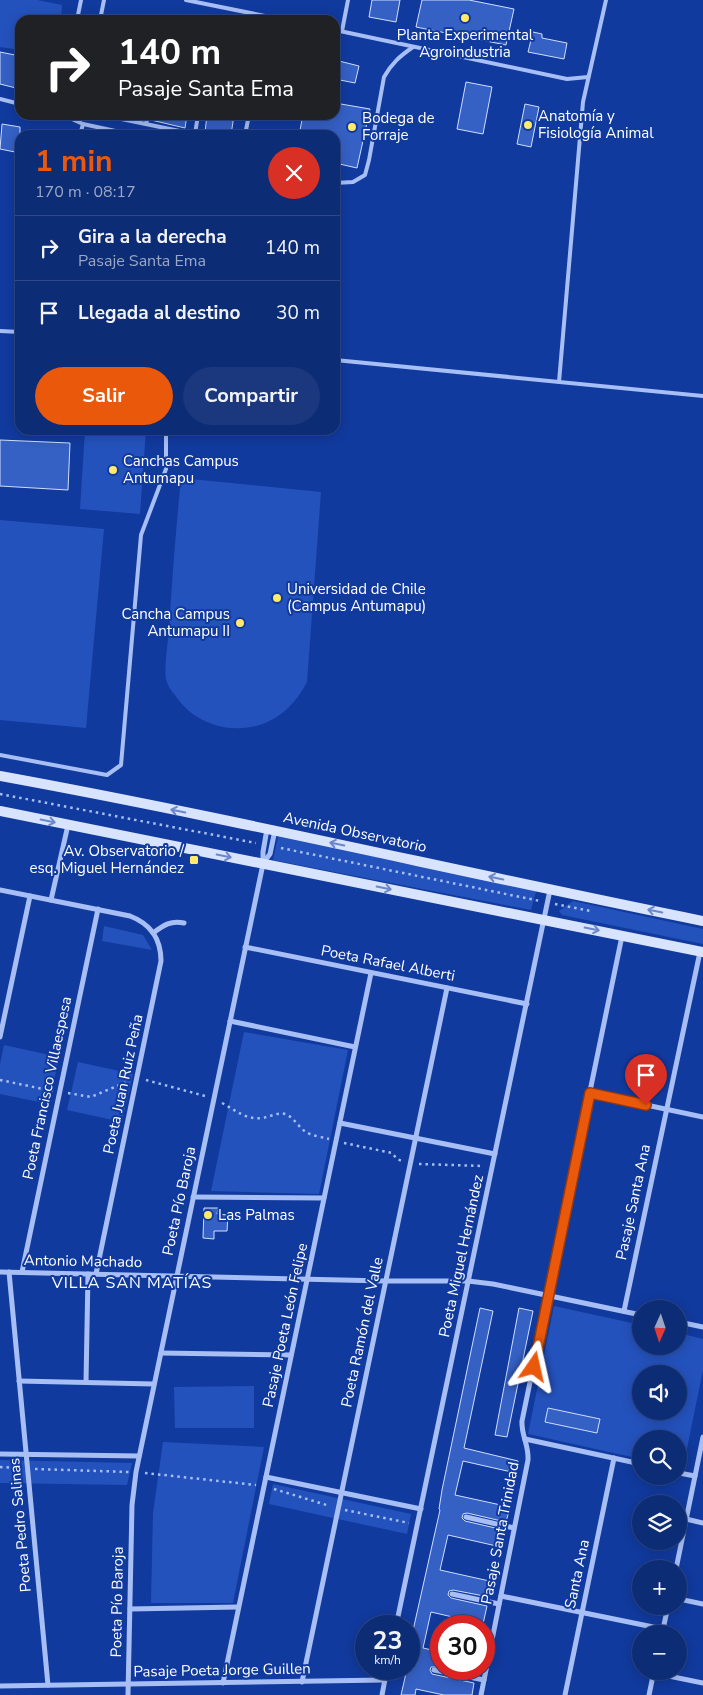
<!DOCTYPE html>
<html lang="es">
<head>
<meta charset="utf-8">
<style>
  :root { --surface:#0d2c76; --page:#1b387e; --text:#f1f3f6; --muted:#9aa7c5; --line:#2d4888; --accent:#ea580c }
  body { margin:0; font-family:"Nunito Sans",sans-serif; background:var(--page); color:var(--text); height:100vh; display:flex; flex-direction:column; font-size:19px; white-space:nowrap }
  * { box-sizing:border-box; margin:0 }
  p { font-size:16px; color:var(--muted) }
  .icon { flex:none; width:28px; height:28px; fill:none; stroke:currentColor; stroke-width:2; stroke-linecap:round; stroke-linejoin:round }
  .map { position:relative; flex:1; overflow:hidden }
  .sheet { position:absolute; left:15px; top:130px; width:325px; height:305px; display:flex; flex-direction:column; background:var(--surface); border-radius:15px; box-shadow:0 2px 12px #0003,0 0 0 1px var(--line) }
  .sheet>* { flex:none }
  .guide { position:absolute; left:15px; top:15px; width:325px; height:105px; border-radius:15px; box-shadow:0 2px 12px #0003,0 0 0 1px var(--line); background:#202124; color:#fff; overflow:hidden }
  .needle { width:32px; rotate:183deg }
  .buttons { position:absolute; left:632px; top:1300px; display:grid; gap:10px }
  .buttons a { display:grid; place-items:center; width:55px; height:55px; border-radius:50%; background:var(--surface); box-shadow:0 2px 12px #0003,0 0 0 1px var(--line); font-size:25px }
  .speed { position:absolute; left:355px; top:1615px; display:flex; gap:10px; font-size:25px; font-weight:700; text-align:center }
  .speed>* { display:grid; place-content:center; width:65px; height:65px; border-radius:50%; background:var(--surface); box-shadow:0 2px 12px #0003,0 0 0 1px var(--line); line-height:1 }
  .speed small { font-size:12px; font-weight:400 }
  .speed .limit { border:8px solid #d22; background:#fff; color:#111 }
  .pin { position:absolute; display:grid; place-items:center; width:42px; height:42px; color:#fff; margin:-51px -21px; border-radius:50% 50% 50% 0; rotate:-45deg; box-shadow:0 0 5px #0007 }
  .pin .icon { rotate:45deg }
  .me { position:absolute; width:55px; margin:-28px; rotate:11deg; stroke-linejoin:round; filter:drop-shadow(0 0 4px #0008) }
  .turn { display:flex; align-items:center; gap:18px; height:105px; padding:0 20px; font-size:22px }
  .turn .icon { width:65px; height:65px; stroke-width:2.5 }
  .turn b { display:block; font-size:35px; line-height:42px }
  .round { display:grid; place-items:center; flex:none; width:52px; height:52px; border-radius:26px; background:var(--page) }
  .overview { display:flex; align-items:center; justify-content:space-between; height:85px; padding:0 20px }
  h1 { font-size:30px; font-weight:700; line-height:38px; color:var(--accent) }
  .cta { display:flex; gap:10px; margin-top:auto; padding:10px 20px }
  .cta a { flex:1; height:58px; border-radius:30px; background:var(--accent); color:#fff; font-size:20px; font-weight:700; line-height:58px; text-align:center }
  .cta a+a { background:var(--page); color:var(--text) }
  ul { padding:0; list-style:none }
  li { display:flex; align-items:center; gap:15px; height:65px; padding:0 20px; border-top:1px solid var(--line) }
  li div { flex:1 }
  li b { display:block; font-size:19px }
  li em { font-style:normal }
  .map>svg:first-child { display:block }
  .green { fill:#2452bc; fill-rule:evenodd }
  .building { fill:#3560c4; stroke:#d0defe }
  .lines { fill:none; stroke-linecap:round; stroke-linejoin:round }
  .path { stroke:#a7bff5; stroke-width:2.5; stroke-dasharray:2.5 4; stroke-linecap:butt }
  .service { stroke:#a7bff5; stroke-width:4 }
  .minor { stroke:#a7bff5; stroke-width:5 }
  .secondary { stroke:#d8e3fd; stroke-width:10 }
  .oneway { stroke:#6b86c9 }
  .route-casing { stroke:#983908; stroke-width:12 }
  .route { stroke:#ea580c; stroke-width:9 }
  .poi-dot { fill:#ffea6b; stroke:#113a9e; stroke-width:2 }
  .labels { text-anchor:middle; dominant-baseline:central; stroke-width:4; stroke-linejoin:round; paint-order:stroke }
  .poi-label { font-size:15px; fill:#fff; stroke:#113a9e; text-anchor:start }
  .street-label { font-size:15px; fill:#fff; stroke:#113a9e }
  .neighbourhood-label { font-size:16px; letter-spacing:1px; fill:#fff; stroke:#113a9e }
</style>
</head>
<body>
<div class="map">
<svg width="703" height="1695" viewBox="0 0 703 1695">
  <rect width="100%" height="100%" fill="#113a9e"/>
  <g class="green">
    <polygon points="0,0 37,0 62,5 61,20 20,20 20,50 0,47"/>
    <polygon points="85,430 146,430 140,514 80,509"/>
    <path d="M181,478l140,14 -14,190c-13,25 -34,44 -64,46 -27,2 -53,-10 -68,-33 -4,-4 -8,-11 -9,-16 -2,-10 2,-38 3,-49 3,-51 7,-101 12,-152z"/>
    <polygon points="0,520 104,529 86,728 0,720"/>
    <polygon points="279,833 537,888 531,910 273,860"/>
    <polygon points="573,901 703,929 703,944 562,915 559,911"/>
    <polygon points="104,926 143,935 152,950 102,941"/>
    <polygon points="244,1032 348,1050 319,1194 211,1191"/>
    <polygon points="4,1045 59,1057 49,1104 0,1094 0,1064"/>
    <polygon points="78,1062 133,1074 122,1122 67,1110"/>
    <path d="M554,1306l87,19v21h38v-13l24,6v31l-20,98 -4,-1v-28h-38v20l-113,-25zM641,1374h38v37h-38z"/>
    <polygon points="254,1386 254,1428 175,1428 174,1387"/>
    <polygon points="163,1442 264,1447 233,1603 151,1603 153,1513"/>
    <polygon points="0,1460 132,1463 127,1485 0,1483"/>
    <polygon points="273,1484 411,1514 407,1534 269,1504"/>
  </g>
  <g class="building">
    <polygon points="372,0 400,0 396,22 369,17"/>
    <polygon points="422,0 469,0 514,9 506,45 416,27"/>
    <polygon points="533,32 542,34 542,38 567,43 564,59 528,52"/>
    <polygon points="0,52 20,56 20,89 0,84"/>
    <polygon points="335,60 359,66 355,83 335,79"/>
    <polygon points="466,82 492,87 483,134 457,129"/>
    <polygon points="335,103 370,109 357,168 335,163 335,135 299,135 303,115 335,115"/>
    <polygon points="525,104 539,107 531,147 517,144"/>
    <polygon points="152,115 187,115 185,128 151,120"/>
    <polygon points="207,115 234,115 231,135 219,135 205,132"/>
    <polygon points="2,124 20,127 20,153 0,149"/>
    <polygon points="0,440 70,443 68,490 0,486"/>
    <polygon points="204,1208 218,1208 217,1214 228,1215 227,1231 214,1231 214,1239 203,1238"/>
    <polygon points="480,1308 493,1311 464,1448 518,1461 516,1473 463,1461 455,1495 510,1507 506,1522 467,1513 463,1514 462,1518 465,1521 504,1530 501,1547 448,1535 440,1570 494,1582 492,1594 490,1593 489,1597 453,1590 449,1591 448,1595 451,1598 487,1606 483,1624 431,1612 423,1648 441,1652 441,1667 431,1667 430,1670 432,1674 474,1683 472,1695 444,1695 416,1689 415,1695 401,1695 407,1669 409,1669 409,1654 412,1635 440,1510 439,1509 442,1490"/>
    <polygon points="519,1308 533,1311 507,1437 495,1435"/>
    <polygon points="548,1408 600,1419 597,1433 545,1422"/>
  </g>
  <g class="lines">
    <g class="path">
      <polyline points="0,794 256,843"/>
      <polyline points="281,848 540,901"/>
      <polyline points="555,904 591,911"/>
      <polyline points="0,1080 53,1091"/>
      <polyline points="146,1080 205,1096"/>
      <polyline points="68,1093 91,1097 129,1081"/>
      <path d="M222,1103c13,7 24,17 40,15 8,-1 15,-6 23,-4 9,3 13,13 21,18 6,4 16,5 23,7"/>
      <polyline points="344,1143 392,1153 397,1159 402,1161"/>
      <polyline points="419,1164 483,1166"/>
      <polyline points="0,1467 19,1468"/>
      <polyline points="35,1469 129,1472"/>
      <polyline points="145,1473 256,1485"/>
      <polyline points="274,1489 330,1506"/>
      <polyline points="345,1510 409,1523"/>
    </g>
    <g class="service">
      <polyline points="186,0 285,20"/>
      <polyline points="77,20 81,0"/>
      <polyline points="100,20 104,0"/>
      <polyline points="335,30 567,79 588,77 589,75"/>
      <polyline points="342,31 348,0"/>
      <polyline points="0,99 20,104"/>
      <polyline points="63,115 83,124 134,135"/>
      <polyline points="102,115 199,135"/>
      <polyline points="146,124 148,115"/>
      <polyline points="195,134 198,115"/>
      <polyline points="80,135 83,124"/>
      <polyline points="245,135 249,115"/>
      <path d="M335,183l18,-1 12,-7 4,-15 15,-83c8,-14 16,-21 29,-30"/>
      <polyline points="0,331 20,332"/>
      <polyline points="335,360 703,396"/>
      <polyline points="559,382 583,102 606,0"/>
      <polyline points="0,755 107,775 121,765 141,535 166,469 166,430"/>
    </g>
    <g class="minor">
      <polyline points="263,863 270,854 275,830"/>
      <path d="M0,890l130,26c21,8 31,24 31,45l-65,313"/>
      <polyline points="51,900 68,825"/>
      <path d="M153,933c11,-8 18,-13 31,-10"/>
      <polyline points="245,947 527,1004"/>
      <polyline points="230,1021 355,1047"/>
      <polyline points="0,1037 30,896"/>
      <polyline points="590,1093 703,1117"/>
      <polyline points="340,1123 495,1154"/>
      <polyline points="193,1197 324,1198"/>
      <polyline points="0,1272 385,1281 468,1281 493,1284 641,1315"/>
      <polyline points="9,1272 48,1685"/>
      <polyline points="22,1272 98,909"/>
      <polyline points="624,1311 700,952"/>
      <polyline points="679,1322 703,1327"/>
      <polyline points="161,1353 291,1355"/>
      <polyline points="19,1381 154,1384"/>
      <polyline points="86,1382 88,1274"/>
      <polyline points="525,1439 641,1464"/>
      <polyline points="0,1454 139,1456"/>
      <polyline points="679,1473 695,1476"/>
      <polyline points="266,1477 421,1509"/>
      <polyline points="466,1517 514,1528"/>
      <polyline points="686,1519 703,1523"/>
      <polyline points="676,1569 703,1437"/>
      <polyline points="452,1594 499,1604"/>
      <polyline points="501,1596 663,1629"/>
      <polyline points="679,1599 703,1604"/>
      <polyline points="130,1609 238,1607"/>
      <polyline points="396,1626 550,890"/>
      <polyline points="662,1634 668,1606"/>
      <polyline points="434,1670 484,1680"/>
      <polyline points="654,1673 703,1683"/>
      <polyline points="302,1682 447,988"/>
      <polyline points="223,1683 371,973"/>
      <polyline points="0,1686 384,1680"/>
      <polyline points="128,1695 132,1505 136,1472 263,864 263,852 267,829"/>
      <polyline points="382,1695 387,1669"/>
      <path d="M481,1695l47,-235c1,-15 -7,-25 -6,-39l100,-485"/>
      <polyline points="565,1695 614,1458"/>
      <polyline points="649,1695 654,1671"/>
    </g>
    <g class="secondary">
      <path d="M0,776c236,43 468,98 703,145"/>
      <polyline points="0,811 703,952"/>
    </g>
  </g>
  <defs><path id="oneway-shaft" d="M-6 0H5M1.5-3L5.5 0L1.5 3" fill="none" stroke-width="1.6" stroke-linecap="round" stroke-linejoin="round" transform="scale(1.25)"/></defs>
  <g class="oneway">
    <use href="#oneway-shaft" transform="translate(178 811) rotate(-168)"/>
    <use href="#oneway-shaft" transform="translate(48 821) rotate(11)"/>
    <use href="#oneway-shaft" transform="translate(337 844) rotate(-168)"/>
    <use href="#oneway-shaft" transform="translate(224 856) rotate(11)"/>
    <use href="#oneway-shaft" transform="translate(496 878) rotate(-168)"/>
    <use href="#oneway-shaft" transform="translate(384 888) rotate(11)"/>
    <use href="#oneway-shaft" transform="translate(655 911) rotate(-169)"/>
    <use href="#oneway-shaft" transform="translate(592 929) rotate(11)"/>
  </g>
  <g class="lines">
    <g class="route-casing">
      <polyline id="route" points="534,1367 590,1093 646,1105"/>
    </g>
    <use href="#route" class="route"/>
  </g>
  <g class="poi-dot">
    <circle cx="465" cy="18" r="5"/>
    <circle cx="528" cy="125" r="5"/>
    <circle cx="352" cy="127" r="5"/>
    <circle cx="113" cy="470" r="5"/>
    <circle cx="277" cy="598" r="5"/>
    <circle cx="240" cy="623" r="5"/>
    <rect x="189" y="855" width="10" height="10" rx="2.5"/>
    <circle cx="208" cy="1215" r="5"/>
  </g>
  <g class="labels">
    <g class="poi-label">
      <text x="465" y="35" text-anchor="middle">Planta Experimental<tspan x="465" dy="17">Agroindustria</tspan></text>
      <text x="538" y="116">Anatomía y<tspan x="538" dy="17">Fisiología Animal</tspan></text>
      <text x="362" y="118">Bodega de<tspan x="362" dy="17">Forraje</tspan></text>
      <text x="123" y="461">Canchas Campus<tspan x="123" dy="17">Antumapu</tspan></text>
      <text x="287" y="589">Universidad de Chile<tspan x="287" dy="17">(Campus Antumapu)</tspan></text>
      <text x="230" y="614" text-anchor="end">Cancha Campus<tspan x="230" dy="17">Antumapu II</tspan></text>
      <text x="184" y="851" text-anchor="end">Av. Observatorio /<tspan x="184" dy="17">esq. Miguel Hernández</tspan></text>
      <text x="218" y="1215">Las Palmas</text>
    </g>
    <g class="street-label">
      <text transform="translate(355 832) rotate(12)">Avenida Observatorio</text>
      <text transform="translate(388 963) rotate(11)">Poeta Rafael Alberti</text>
      <text transform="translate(123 1084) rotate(-78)">Poeta Juan Ruiz Peña</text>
      <text transform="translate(47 1088) rotate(-78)">Poeta Francisco Villaespesa</text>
      <text transform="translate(179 1201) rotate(-78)">Poeta Pío Baroja</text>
      <text transform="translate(633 1202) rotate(-78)">Pasaje Santa Ana</text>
      <text transform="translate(461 1256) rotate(-78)">Poeta Miguel Hernández</text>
      <text transform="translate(83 1261) rotate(1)">Antonio Machado</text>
      <text transform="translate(285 1325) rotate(-78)">Pasaje Poeta León Felipe</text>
      <text transform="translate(362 1332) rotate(-78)">Poeta Ramón del Valle</text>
      <text transform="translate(20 1525) rotate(-95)">Poeta Pedro Salinas</text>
      <text transform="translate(500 1533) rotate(-79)">Pasaje Santa Trinidad</text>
      <text transform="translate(577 1574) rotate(-78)">Santa Ana</text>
      <text transform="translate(117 1602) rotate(-89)">Poeta Pío Baroja</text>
      <text transform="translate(222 1670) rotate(-1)">Pasaje Poeta Jorge Guillen</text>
    </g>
    <g class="neighbourhood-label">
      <text x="132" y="1283">VILLA SAN MATÍAS</text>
    </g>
  </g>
</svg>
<div class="buttons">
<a><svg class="needle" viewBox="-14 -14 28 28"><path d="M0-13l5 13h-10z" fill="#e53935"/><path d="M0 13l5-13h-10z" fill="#9aa7c5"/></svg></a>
<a><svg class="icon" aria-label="sound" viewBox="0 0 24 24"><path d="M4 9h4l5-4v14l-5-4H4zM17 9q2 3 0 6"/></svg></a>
<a><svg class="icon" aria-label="search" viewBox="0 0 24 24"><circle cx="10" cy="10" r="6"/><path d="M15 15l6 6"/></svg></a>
<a><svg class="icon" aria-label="layers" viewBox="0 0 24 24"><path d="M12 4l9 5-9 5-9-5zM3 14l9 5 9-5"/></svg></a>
<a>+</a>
<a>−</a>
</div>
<div class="speed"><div>23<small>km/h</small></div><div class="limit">30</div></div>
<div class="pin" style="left:646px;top:1105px;background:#d93025"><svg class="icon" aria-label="arrive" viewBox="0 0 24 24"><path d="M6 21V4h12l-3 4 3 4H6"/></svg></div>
<svg class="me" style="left:534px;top:1367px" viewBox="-20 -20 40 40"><path d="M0-17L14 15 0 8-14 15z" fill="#ea580c" stroke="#fff" stroke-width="4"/></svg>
<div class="guide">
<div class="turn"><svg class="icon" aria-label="right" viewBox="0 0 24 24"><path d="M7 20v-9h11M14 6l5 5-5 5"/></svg><div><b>140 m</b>Pasaje Santa Ema</div></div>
</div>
<section class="sheet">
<div class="overview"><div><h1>1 min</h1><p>170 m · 08:17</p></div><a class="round" style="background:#d93025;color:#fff"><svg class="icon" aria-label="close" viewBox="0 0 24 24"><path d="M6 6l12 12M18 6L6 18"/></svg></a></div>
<ul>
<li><svg class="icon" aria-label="right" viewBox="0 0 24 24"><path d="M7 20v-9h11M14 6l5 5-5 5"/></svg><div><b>Gira a la derecha</b><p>Pasaje Santa Ema</p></div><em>140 m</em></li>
<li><svg class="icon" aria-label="arrive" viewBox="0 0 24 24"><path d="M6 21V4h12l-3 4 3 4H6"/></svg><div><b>Llegada al destino</b></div><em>30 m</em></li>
</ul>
<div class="cta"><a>Salir</a><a>Compartir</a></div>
</section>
</div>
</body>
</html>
